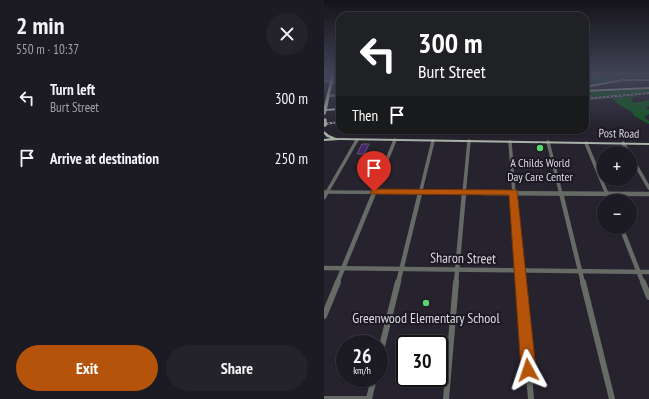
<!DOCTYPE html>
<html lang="en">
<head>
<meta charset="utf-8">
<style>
  :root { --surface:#1c1a22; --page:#25232a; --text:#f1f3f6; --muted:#a0a1a5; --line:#3a3840; --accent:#b45309 }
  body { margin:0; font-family:"PT Sans Narrow",sans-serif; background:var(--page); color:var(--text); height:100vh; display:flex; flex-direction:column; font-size:15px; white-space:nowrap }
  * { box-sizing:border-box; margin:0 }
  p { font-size:13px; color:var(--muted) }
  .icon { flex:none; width:22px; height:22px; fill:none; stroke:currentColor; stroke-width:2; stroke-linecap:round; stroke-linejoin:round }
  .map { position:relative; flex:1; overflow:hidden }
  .drawer { display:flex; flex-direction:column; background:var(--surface); width:324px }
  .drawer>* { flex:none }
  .guide { position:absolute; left:12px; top:12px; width:253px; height:122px; border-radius:12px; box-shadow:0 1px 3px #0004,0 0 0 1px var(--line); background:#202124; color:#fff; overflow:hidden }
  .fabs { position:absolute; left:273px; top:146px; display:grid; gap:8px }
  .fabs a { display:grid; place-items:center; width:40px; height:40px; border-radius:50%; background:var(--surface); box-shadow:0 1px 3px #0004,0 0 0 1px var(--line); font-size:20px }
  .speed { position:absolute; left:12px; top:335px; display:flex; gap:8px; font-size:20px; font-weight:700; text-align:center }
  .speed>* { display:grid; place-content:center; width:52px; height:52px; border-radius:50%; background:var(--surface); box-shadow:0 1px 3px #0004,0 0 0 1px var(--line); line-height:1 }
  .speed small { font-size:10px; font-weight:400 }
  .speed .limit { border:2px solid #111; border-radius:6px; background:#fff; color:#111 }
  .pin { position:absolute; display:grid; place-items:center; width:34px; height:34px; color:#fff; margin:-41px -17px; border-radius:50% 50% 50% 0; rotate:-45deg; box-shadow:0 0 4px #0007 }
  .pin .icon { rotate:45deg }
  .me { position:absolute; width:44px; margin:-22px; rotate:355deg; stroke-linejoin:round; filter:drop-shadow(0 0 3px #0008) }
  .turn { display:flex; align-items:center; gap:14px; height:84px; padding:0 16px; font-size:18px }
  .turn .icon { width:52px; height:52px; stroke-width:2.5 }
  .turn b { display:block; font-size:28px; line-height:34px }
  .then { display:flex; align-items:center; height:38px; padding:0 16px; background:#0003; gap:8px; font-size:15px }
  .round { display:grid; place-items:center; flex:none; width:42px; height:42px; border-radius:21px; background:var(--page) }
  .head { display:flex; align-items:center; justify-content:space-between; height:68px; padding:0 16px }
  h1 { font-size:24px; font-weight:600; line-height:30px }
  .cta { display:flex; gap:8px; margin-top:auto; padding:8px 16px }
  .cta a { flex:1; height:46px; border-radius:24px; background:var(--accent); color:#fff; font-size:16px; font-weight:600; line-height:46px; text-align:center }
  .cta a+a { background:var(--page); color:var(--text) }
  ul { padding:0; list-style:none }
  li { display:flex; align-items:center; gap:12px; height:60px; padding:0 16px }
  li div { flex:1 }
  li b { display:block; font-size:15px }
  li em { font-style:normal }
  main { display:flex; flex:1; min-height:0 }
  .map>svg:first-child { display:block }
  .green { fill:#115b23 }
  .building { fill:#472472; stroke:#5e5a67 }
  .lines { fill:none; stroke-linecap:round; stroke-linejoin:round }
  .minor-far3 { stroke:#666b66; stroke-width:2.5 }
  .minor-far2 { stroke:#666b66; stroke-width:3.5 }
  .minor-far1 { stroke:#666b66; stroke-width:4.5 }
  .minor { stroke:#666b66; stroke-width:6 }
  .major { fill:#a8b3a8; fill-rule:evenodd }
  .rail-casing { stroke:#98959e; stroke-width:2 }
  .rail { stroke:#1c1924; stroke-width:1; stroke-dasharray:2; stroke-linecap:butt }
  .major-bridge { stroke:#a8b3a8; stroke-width:3.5 }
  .route { fill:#b45309; stroke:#753606 }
  .poi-dot { fill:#59d56f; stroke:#1c1924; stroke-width:1.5 }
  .labels { text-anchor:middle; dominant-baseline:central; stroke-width:4; stroke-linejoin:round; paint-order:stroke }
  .street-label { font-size:12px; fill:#dcd9e1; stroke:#1c1924 }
  .poi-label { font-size:12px; fill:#dcd9e1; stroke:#1c1924 }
  .near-street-label { font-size:14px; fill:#dcd9e1; stroke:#1c1924 }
  .near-poi-label { font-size:14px; fill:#dcd9e1; stroke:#1c1924 }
</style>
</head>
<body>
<main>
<section class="drawer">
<div class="head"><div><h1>2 min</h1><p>550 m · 10:37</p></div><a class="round"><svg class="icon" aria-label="close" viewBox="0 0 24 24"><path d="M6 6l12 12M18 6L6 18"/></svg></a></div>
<ul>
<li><svg class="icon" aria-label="left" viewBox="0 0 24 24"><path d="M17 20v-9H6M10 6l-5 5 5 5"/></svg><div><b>Turn left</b><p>Burt Street</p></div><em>300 m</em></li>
<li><svg class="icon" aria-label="arrive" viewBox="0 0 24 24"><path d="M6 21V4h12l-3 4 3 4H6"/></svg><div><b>Arrive at destination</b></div><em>250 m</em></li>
</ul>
<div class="cta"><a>Exit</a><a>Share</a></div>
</section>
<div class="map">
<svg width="325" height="399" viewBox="0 0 325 399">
  <rect width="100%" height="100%" fill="#26222e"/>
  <g class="green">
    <path d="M305,74h20v4l-19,-1 -45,8v-8c14,-3 31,6 44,-3z"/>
    <polygon points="325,89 325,92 261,98 261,93"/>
    <polygon points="323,95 309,97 307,100 310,103 325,100 325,106 322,107 325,110 325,114 320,117 325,121 325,124 310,116 308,112 294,104 288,98"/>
  </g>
  <polygon class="building" points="38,144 45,144 40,154 33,154"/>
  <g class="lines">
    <g class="minor-far3">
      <polyline points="267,74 272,76"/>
      <polyline points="0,81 7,81"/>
      <polyline points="6,83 16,82"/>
      <polyline points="4,96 16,95"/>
    </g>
    <g class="minor-far2">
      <polyline points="186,142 190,194"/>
      <polyline points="224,142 237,194"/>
      <polyline points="262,143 283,194"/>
      <polyline points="299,143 305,153"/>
      <polyline points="306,155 325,188"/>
      <polyline points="0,192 322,194"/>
      <polyline points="2,194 33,140"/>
      <polyline points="49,194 71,140"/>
      <polyline points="96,194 109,141"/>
      <polyline points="140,194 145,141"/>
    </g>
    <g class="minor-far1">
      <polyline points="159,193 325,194"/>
      <polyline points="190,193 198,283"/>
      <polyline points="237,193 259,283"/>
      <polyline points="283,193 286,201"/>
      <polyline points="0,197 2,193"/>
      <polyline points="297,227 319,283"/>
      <polyline points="0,268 325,272"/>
      <polyline points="13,283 50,193"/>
      <polyline points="74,283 96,193"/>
      <polyline points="132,283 140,193"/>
    </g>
    <g class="minor">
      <polyline points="197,282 207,399"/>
      <polyline points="259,282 288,399"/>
      <polyline points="319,282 325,297"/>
      <polyline points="0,316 14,282"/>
      <polyline points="55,358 74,282"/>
      <polyline points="0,399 43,399"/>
      <polyline points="45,399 50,378"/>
      <polyline points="122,399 132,282"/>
    </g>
    <g class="major">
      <polygon points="8,74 10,74 3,109 16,108 16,110 0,111 0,106"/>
      <polygon points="299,79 325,79 325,81 299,81 261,88 261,86"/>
      <polygon points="325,87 325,89 261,92 261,90"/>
      <polygon points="0,131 5,135 12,138 325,143 325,145 15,140 0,141 0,139 7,138 3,137 0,134"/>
    </g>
    <g class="rail-casing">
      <g id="rail">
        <polyline points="261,99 325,93"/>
        <polyline points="0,124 16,122"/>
      </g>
    </g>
    <use href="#rail" class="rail"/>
    <g class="major-bridge">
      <polyline points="0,113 1,109"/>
      <polyline points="1,120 1,125"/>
    </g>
  </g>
  <linearGradient id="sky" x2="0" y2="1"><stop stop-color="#151319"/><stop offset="0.57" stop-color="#414457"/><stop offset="1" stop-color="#414457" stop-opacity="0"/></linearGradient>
  <rect width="325" height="130" fill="url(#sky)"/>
  <polygon class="route" points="50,189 193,190 212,370 209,375 204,378 199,375 197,370 185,195 47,194 46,192"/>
  <g class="poi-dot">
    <circle cx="216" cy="148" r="4"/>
    <circle cx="102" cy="303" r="4"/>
  </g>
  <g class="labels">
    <g class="street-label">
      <text transform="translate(295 133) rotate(1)">Post Road</text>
    </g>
    <g class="poi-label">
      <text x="216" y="162">A Childs World<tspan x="216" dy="14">Day Care Center</tspan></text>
    </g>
    <g class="near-street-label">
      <text transform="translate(139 258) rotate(1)">Sharon Street</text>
    </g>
    <g class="near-poi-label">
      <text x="102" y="318">Greenwood Elementary School</text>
    </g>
  </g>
</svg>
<div class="fabs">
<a>+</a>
<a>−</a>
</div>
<div class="speed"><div>26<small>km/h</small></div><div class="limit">30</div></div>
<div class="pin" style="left:50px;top:192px;background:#d93025"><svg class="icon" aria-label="arrive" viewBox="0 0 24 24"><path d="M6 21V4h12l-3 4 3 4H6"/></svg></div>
<svg class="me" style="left:204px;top:370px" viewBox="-20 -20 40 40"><path d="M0-17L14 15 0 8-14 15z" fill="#b45309" stroke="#fff" stroke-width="4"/></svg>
<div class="guide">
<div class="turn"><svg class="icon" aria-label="left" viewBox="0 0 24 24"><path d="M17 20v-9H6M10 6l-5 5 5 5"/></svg><div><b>300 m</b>Burt Street</div></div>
<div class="then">Then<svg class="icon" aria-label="arrive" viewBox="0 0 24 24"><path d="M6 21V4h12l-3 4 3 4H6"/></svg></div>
</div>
</div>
</main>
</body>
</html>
